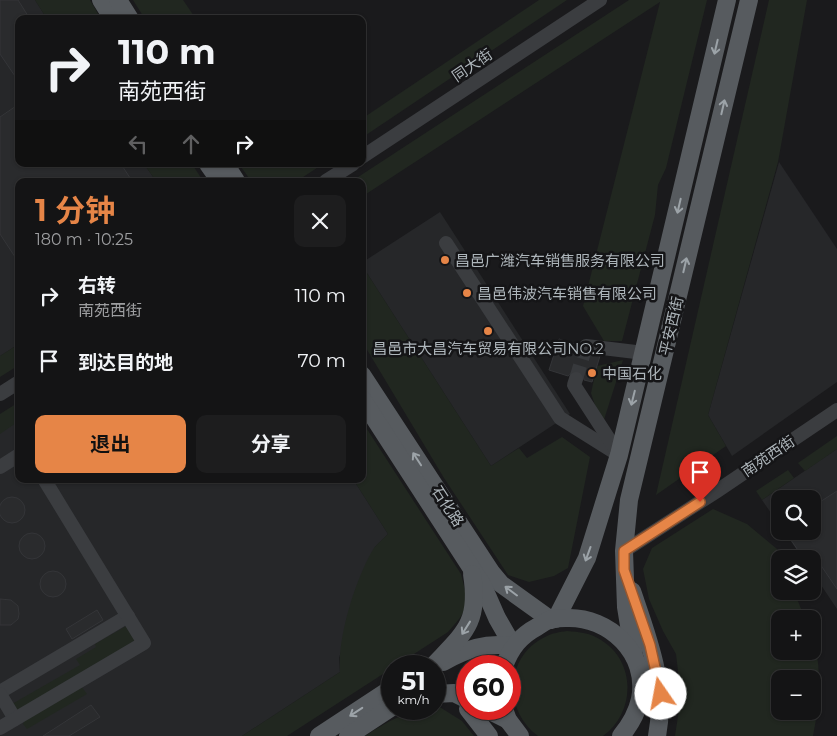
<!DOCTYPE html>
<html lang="zh">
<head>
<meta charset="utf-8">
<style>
  :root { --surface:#141415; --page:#1d1d1e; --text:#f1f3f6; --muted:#9d9ea0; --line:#333334; --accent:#e68547 }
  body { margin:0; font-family:Montserrat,"Noto Sans SC",sans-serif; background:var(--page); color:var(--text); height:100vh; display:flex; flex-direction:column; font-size:19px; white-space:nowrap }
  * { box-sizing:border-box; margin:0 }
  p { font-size:16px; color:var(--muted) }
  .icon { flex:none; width:28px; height:28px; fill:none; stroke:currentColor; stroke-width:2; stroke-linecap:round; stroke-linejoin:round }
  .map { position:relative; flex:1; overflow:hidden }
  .panel { position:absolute; left:15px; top:178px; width:351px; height:305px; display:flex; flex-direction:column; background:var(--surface); border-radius:10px; box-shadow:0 1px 4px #0004,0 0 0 1px var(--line) }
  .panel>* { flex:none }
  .top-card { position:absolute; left:15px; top:15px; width:351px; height:152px; border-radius:10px; box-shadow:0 1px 4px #0004,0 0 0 1px var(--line); background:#141415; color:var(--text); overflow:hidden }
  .controls { position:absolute; left:771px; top:490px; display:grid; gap:10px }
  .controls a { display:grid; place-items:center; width:50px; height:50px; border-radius:10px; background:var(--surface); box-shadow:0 1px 4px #0004,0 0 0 1px var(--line); font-size:25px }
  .speed { position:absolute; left:381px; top:655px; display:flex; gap:10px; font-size:25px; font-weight:700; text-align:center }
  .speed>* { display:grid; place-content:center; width:65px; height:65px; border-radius:50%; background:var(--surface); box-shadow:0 1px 4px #0004,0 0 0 1px var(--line); line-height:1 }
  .speed small { font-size:12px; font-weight:400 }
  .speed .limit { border:8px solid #d22; background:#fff; color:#111 }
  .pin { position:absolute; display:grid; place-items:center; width:42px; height:42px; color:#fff; margin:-51px -21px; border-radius:50% 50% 50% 0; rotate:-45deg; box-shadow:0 0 5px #0007 }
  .pin .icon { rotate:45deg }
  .me { position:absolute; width:55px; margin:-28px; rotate:348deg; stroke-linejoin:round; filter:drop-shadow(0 0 4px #0008) }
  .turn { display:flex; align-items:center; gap:18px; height:105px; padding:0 20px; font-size:22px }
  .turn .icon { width:65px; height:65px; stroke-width:2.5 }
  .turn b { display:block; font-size:35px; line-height:42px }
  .lanes { display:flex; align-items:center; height:48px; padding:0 20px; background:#0003; justify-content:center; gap:25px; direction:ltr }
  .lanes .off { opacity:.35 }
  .round { display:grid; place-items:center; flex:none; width:52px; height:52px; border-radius:10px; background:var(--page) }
  .headline { display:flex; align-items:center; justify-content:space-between; height:85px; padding:0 20px }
  h1 { font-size:30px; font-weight:700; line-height:38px; color:var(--accent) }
  .primary-button { display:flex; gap:10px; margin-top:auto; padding:10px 20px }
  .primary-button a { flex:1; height:58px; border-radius:10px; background:var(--accent); color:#111; font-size:20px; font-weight:700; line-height:58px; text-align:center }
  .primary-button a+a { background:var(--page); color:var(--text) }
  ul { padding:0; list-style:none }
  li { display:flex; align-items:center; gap:15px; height:65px; padding:0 20px }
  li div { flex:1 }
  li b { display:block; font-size:19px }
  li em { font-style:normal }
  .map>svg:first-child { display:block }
  .built { fill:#262729 }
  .green { fill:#212720; fill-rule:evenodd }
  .building { fill:#2a2b2d; stroke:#343538 }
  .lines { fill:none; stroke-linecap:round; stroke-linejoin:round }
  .minor-tunnel { stroke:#37393c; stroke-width:14; stroke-dasharray:14 7; stroke-linecap:butt }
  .minor { stroke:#3b3d40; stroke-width:14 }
  .major { stroke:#575b5f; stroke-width:18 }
  .oneway { stroke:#9ca3a8 }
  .route-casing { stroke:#96562e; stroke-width:12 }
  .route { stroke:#e68547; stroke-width:9 }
  .poi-dot { fill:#e68547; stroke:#151517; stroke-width:2 }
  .labels { text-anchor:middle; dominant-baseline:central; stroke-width:5; stroke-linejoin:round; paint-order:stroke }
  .street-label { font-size:15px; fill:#adb5ba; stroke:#151517 }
  .poi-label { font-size:15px; fill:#adb5ba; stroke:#151517; text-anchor:start }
</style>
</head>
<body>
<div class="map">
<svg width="837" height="736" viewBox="0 0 837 736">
  <rect width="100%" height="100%" fill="#1a1a1c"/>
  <g class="built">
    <polygon points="0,0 35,0 47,19 19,19 19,164 144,164 156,181 19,181 19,344 0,356"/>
    <polygon points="779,162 837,249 837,382 732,456 708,415"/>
    <polygon points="440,212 570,414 491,466 363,267 363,262"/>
    <polygon points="19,418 19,479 353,479 388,534 375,547 339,658 340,672 242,736 0,736 0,431"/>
    <polygon points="837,449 837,609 813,573 812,559 803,559 784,531 812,531 812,499 780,499 780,526 762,500"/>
  </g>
  <g class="green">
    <polygon points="35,0 90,0 101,19 47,19"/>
    <polygon points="133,0 183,0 196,19 145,19"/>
    <polygon points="539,0 567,0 363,137 363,118"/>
    <polygon points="629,0 707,0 666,168 658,185 655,215 622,341 604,341 583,306 660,2 363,196 362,181 352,181"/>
    <polygon points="769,0 807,0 778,162 708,415 726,446 656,495"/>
    <polygon points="144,164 192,164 203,181 156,181"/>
    <polygon points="239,164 323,164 297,181 251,181"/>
    <polygon points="363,267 491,466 519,448 527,458 562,437 590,457 568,568 554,576 529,582 508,575 444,478 363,343"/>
    <polygon points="19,344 19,365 0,377 0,356"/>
    <polygon points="623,360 602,426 591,393 597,366"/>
    <polygon points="19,402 19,421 0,434 0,414"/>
    <path d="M363,423l98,151c8,31 9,34 -13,58l-161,104h-45l98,-64c-3,-34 16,-95 34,-124 4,-5 10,-10 14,-14l-35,-55h9z"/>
    <polygon points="837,436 837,449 805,471 798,463"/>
    <polygon points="788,470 794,478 762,500 756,491"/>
    <path d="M713,509l34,15 30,25 4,10 -1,32h14l11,28h-25v32h32l1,-11c10,30 6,66 0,96h-138l6,-39 -5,-43 -13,-23 -14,-32 -6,-30 9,-21zM780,679h32v32h-32z"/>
    <polygon points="128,625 134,637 134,644 19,712 12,704 80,665 76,659 96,647 95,644"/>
    <path d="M567,631c12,1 24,2 34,9 36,22 34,73 2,96h-65c-35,-25 -33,-80 7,-99 7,-4 15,-5 22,-6z"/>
    <polygon points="81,686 87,694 27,729 23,724 25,719"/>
    <path d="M435,706h3l24,15 12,15h-109c22,-14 43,-27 70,-27z"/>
  </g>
  <g class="building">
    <polygon points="0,0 18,0 30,19 19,19 19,82 0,54"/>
    <polygon points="19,104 19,164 121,164 132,181 19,181 19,263 0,234 0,117"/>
    <polygon points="559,339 577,345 581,353 600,356 592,382 584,380 583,374 578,371 574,371 568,376 549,370"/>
    <polygon points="837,491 837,589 820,564 812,569 812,559 804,559 791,540 803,531 812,531 812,507"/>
    <circle cx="12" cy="510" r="13"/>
    <circle cx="32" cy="546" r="13"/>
    <circle cx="53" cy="584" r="13"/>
    <polygon points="0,599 11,600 18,606 19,614 18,619 11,625 0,625"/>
    <polygon points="97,610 103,620 72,639 66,629"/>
    <polygon points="91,705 100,717 69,736 43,736"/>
  </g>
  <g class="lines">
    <polyline class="minor-tunnel" points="576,379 586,346"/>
    <g class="minor">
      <polyline points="362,157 600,0"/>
      <polyline points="326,181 353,164"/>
      <polyline points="446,243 560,418 619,455"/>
      <polyline points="586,346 644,353"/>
      <polyline points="576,379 574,385 616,450"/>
      <polyline points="0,394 19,382"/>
      <polyline points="0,467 19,455"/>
      <polyline points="624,551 717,491 837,410"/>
      <polyline points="0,692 128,616"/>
      <polyline points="0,694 15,719"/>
      <polyline points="0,728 144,643 44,479"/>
    </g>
    <g class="major">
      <polyline points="101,0 113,19"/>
      <polyline points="118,0 130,19"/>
      <polyline points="208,164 220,181"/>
      <polyline points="225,164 236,181"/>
      <polyline points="362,375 491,572 501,584 551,620"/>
      <polyline points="362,399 483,586 497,618 513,646"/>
      <path d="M632,591c16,47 35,95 25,145"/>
      <polyline points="556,619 587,558 619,455 727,0"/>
      <polyline points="634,656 626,607 624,551 629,500 749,0"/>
      <path d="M443,662c24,-13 42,-20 70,-16"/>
      <path d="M433,666c31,-33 47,-43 39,-92"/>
      <path d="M504,666c7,-18 16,-30 33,-39 5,-3 9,-6 14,-8 5,-1 10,-1 15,-1 43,-2 83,36 74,81 -3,14 -10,26 -19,37"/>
      <polyline points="435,694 454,693 468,700"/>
      <polyline points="468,709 489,736"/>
      <polyline points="486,709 508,720"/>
      <polyline points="504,709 508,720 520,736"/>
      <polyline points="319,736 392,688"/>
      <polyline points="348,736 392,707"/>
    </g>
  </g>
  <defs><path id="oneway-shaft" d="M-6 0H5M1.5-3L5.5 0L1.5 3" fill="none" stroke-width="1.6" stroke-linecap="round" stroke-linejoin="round" transform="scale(1.25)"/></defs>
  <g class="oneway">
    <use href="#oneway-shaft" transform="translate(716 47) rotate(103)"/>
    <use href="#oneway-shaft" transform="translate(723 107) rotate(-77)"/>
    <use href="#oneway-shaft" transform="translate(679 206) rotate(103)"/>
    <use href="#oneway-shaft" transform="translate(685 265) rotate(-77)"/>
    <use href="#oneway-shaft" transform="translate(633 398) rotate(104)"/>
    <use href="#oneway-shaft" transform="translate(417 459) rotate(-123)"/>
    <use href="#oneway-shaft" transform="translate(588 554) rotate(110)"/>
    <use href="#oneway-shaft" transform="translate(511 591) rotate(-143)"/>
    <use href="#oneway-shaft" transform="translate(466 628) rotate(122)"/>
    <use href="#oneway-shaft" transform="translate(356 712) rotate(147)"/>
  </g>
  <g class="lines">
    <g class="route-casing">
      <polyline id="route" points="661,694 650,645 624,570 624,551 700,502"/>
    </g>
    <use href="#route" class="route"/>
  </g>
  <g class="poi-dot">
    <circle cx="445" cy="260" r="5"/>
    <circle cx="467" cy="293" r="5"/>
    <circle cx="488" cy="331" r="5"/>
    <circle cx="592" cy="373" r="5"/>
  </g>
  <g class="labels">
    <g class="street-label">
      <text transform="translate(472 65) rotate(-34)">同大街</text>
      <text transform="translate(671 326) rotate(-77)">平安西街</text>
      <text transform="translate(768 456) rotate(-34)">南苑西街</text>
      <text transform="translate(448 506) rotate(57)">石化路</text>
    </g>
    <g class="poi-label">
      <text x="455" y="260">昌邑广潍汽车销售服务有限公司</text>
      <text x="477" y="293">昌邑伟波汽车销售有限公司</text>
      <text x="488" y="348" text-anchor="middle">昌邑市大昌汽车贸易有限公司NO.2</text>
      <text x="602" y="373">中国石化</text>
    </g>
  </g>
</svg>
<div class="controls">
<a><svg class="icon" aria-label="search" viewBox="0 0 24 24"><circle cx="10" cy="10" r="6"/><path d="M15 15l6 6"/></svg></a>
<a><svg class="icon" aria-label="layers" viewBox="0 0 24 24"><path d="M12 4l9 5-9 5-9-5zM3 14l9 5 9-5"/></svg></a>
<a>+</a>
<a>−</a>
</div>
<div class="speed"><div>51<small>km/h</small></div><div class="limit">60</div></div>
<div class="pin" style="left:700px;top:502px;background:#d93025"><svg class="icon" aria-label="arrive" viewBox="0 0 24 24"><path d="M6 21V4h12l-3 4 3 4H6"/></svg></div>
<svg class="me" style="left:661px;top:694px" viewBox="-20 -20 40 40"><circle r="19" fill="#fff"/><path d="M0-13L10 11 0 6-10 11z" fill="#e68547"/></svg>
<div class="top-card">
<div class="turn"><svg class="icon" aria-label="right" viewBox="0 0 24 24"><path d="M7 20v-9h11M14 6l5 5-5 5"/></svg><div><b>110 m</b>南苑西街</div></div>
<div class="lanes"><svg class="icon off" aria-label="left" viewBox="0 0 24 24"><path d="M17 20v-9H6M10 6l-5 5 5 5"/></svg><svg class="icon off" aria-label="ahead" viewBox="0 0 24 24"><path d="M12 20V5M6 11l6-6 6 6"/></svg><svg class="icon" aria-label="right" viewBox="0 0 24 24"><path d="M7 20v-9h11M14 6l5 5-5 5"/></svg></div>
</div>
<section class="panel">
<div class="headline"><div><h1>1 分钟</h1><p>180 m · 10:25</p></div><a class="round"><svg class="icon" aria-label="close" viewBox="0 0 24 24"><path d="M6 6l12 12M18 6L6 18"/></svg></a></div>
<ul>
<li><svg class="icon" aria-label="right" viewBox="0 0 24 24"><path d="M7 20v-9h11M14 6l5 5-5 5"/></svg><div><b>右转</b><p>南苑西街</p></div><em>110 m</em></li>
<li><svg class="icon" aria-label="arrive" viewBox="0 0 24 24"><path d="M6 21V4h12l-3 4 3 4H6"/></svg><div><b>到达目的地</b></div><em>70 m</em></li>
</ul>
<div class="primary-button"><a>退出</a><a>分享</a></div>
</section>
</div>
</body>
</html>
